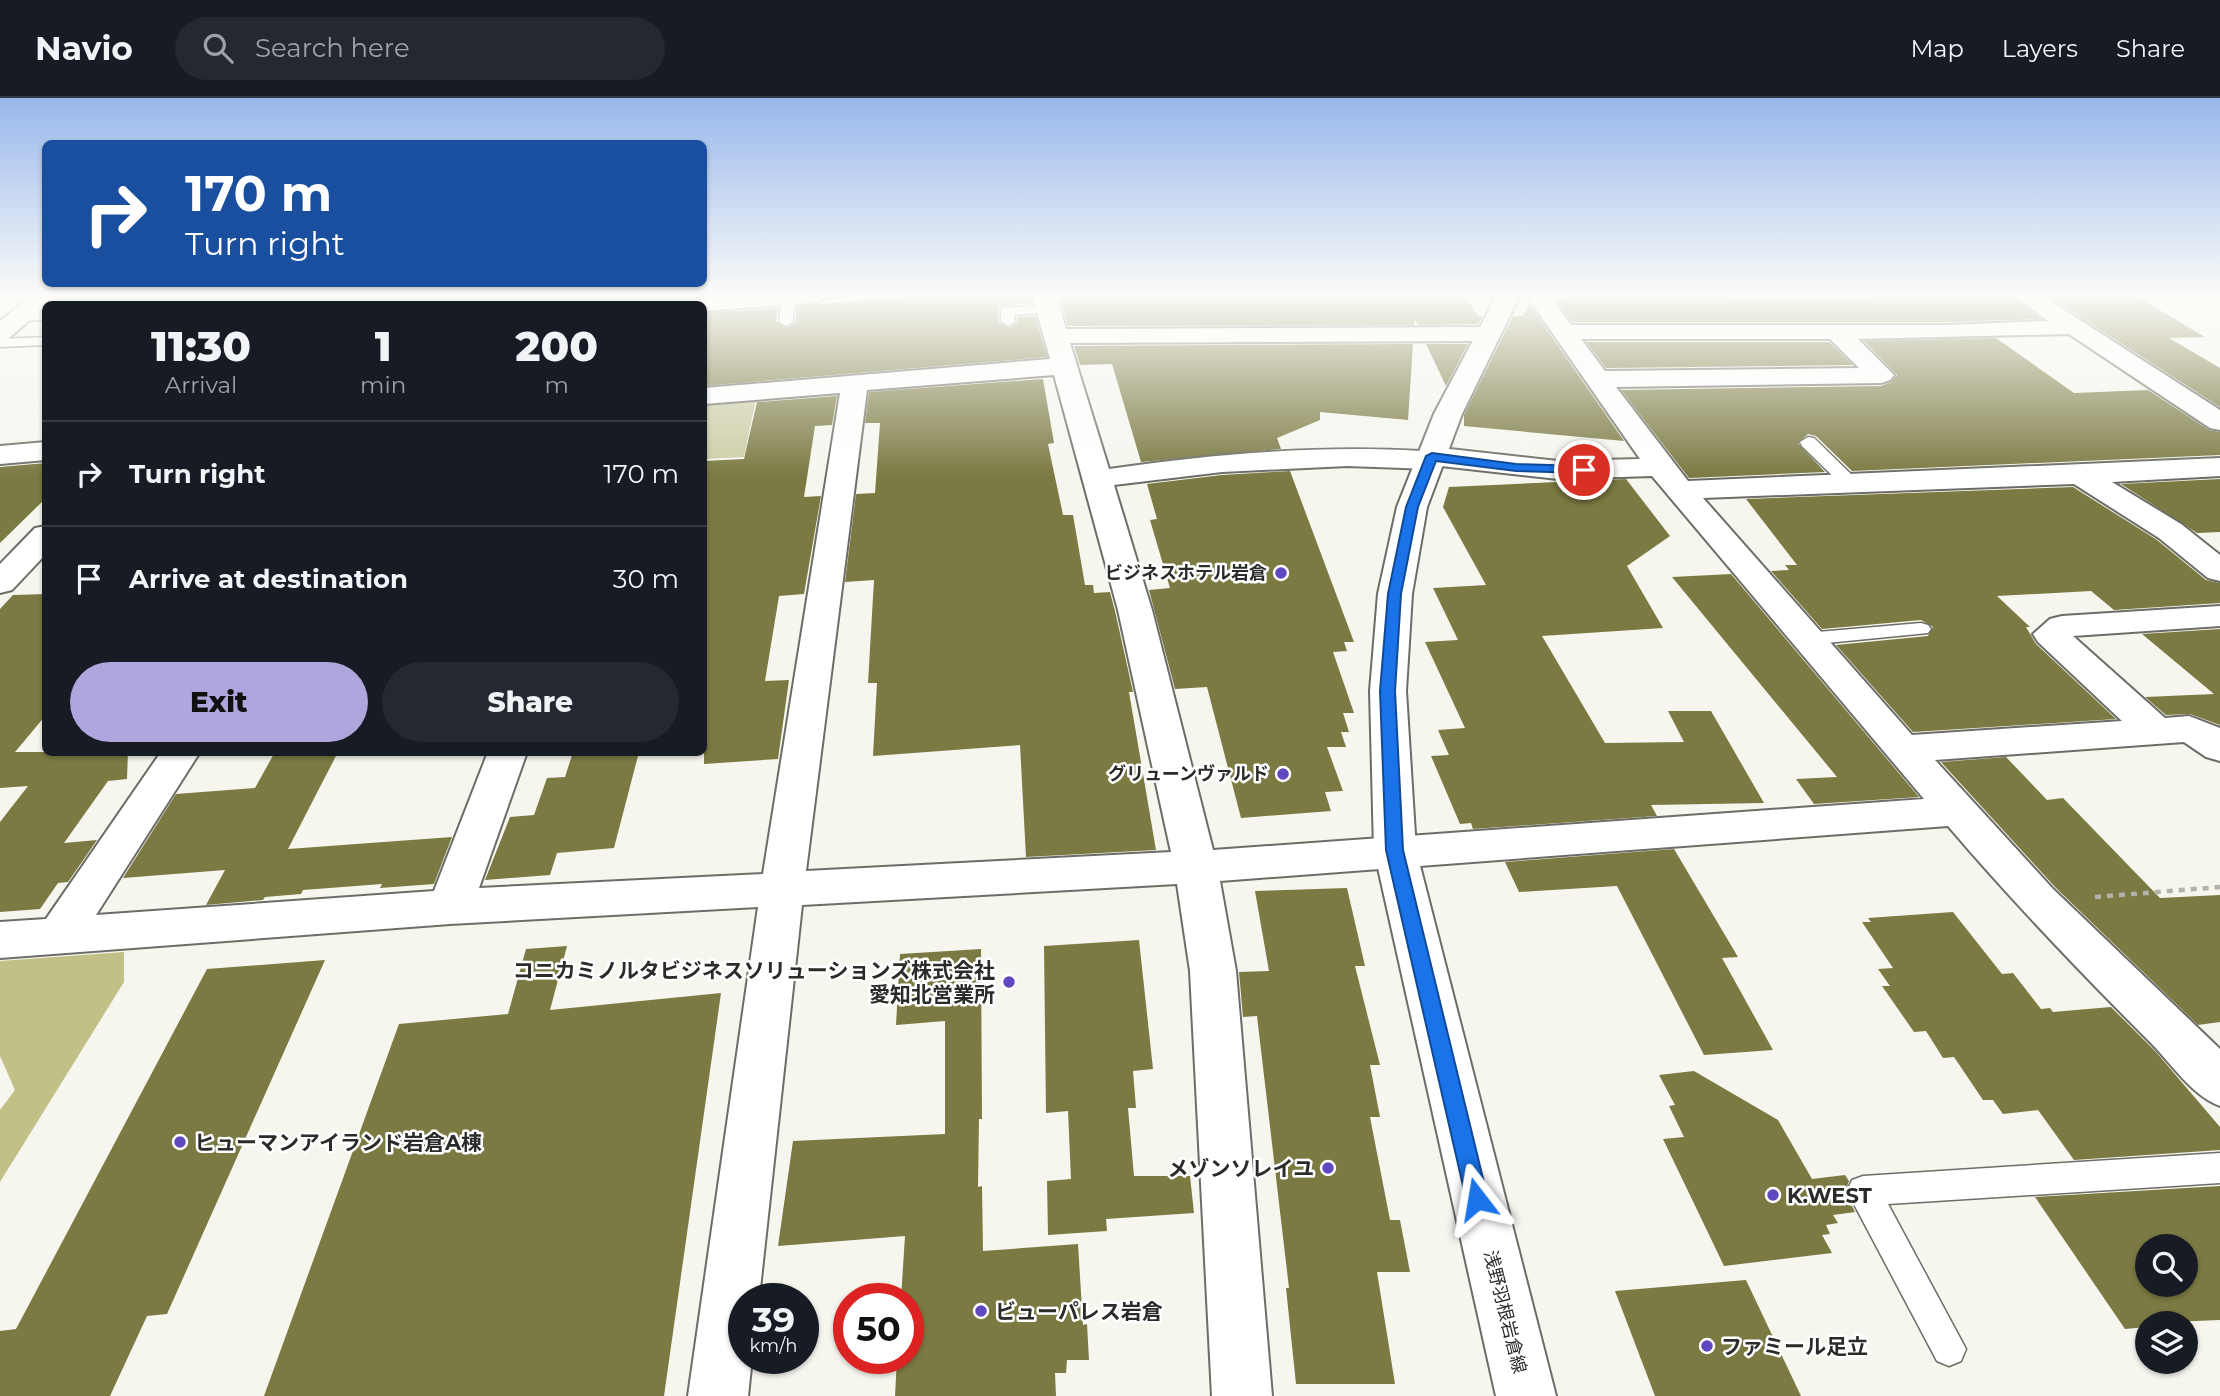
<!DOCTYPE html>
<html lang="en">
<head>
<meta charset="utf-8">
<style>
  :root { --surface:#171b24; --page:#242831; --text:#f1f3f6; --muted:#9ea1a6; --line:#363941; --accent:#b0a6de }
  body { margin:0; font-family:Montserrat,"Noto Sans JP",sans-serif; background:var(--page); color:var(--text); height:100vh; display:flex; flex-direction:column; font-size:26px; white-space:nowrap }
  * { box-sizing:border-box; margin:0 }
  p { font-size:23px; color:var(--muted) }
  .icon { flex:none; width:38px; height:38px; fill:none; stroke:currentColor; stroke-width:2; stroke-linecap:round; stroke-linejoin:round }
  .map { position:relative; flex:1; overflow:hidden }
  .side { position:absolute; left:42px; top:203px; width:665px; height:455px; display:flex; flex-direction:column; background:var(--surface); border-radius:10px; box-shadow:0 2px 5px #0004 }
  .side>* { flex:none }
  .guide { position:absolute; left:42px; top:42px; width:665px; height:147px; border-radius:10px; box-shadow:0 2px 5px #0004; background:#1a4fa0; color:#fff; overflow:hidden }
  .tools { position:absolute; left:2135px; top:1136px; display:grid; gap:14px }
  .tools a { display:grid; place-items:center; width:63px; height:63px; border-radius:50%; background:var(--surface); box-shadow:0 2px 5px #0004; font-size:35px }
  .speed { position:absolute; left:728px; top:1185px; display:flex; gap:14px; font-size:35px; font-weight:700; text-align:center }
  .speed>* { display:grid; place-content:center; width:91px; height:91px; border-radius:50%; background:var(--surface); box-shadow:0 2px 5px #0004; line-height:1 }
  .speed small { font-size:18px; font-weight:400 }
  .speed .limit { border:10px solid #d22; background:#fff; color:#111 }
  .pin { position:absolute; display:grid; place-items:center; width:60px; height:60px; color:#fff; margin:-30px; border:4px solid #fff; border-radius:50%; box-shadow:0 2px 7px #0007 }
  .me { position:absolute; width:77px; margin:-38px; rotate:346deg; stroke-linejoin:round; filter:drop-shadow(0 0 5px #0008) }
  .turn { display:flex; align-items:center; gap:24px; height:147px; padding:0 28px; font-size:32px }
  .turn .icon { width:91px; height:91px; stroke-width:2.5 }
  .turn b { display:block; font-size:49px; line-height:60px }
  .eta { display:flex; justify-content:space-evenly; align-items:center; height:119px; text-align:center }
  .eta b { font-size:42px; font-weight:800; line-height:49px }
  .action { display:flex; gap:14px; margin-top:auto; padding:14px 28px }
  .action a { flex:1; height:80px; border-radius:42px; background:var(--accent); color:#111; font-size:28px; font-weight:800; line-height:80px; text-align:center }
  .action a+a { background:var(--page); color:var(--text) }
  ul { padding:0; list-style:none }
  li { display:flex; align-items:center; gap:21px; height:105px; padding:0 28px; border-top:2px solid var(--line) }
  li div { flex:1 }
  li b { display:block; font-size:26px }
  li em { font-style:normal }
  header { display:flex; align-items:center; gap:42px; box-sizing:border-box; height:98px; padding:0 35px; background:var(--surface); border-bottom:2px solid var(--line) }
  header strong { font-size:33px }
  nav { display:flex; gap:38px; margin-inline-start:auto; font-size:24px }
  .search { width:490px; height:63px; background:var(--page); display:flex; align-items:center; gap:18px; box-sizing:border-box; padding:0 24px; border-radius:38px; color:var(--muted); font-size:26px }
  .map>svg:first-child { display:block }
  .green { fill:#cbcba4 }
  .forest { fill:#c1c087 }
  .lines { fill:none; stroke-linecap:round; stroke-linejoin:round }
  .stream { fill:#c0bcf1; fill-rule:evenodd }
  .building { fill:#7b7a43; fill-rule:evenodd }
  .service-casing { stroke:#6d6d67; stroke-width:3 }
  .minor-casing { stroke:#6d6d67; stroke-width:4 }
  .secondary-casing { stroke:#6d6d67; stroke-width:4 }
  .path-far1 { stroke:#b2b2ac; stroke-width:2.5; stroke-dasharray:3.5 3.5; stroke-linecap:butt }
  .path { stroke:#b2b2ac; stroke-width:4.5; stroke-dasharray:6 6; stroke-linecap:butt }
  .service { fill:#fff; fill-rule:evenodd }
  .minor { fill:#fff; fill-rule:evenodd }
  .secondary { fill:#fff; fill-rule:evenodd }
  .route { fill:#1a73e8; stroke:#114b97; stroke-width:2 }
  .poi-dot { fill:#6147c0; stroke:#fff; stroke-width:2.5 }
  .labels { text-anchor:middle; dominant-baseline:central; stroke-width:5; stroke-linejoin:round; paint-order:stroke }
  .poi-label { font-size:18px; font-weight:bold; fill:#2b2b29; stroke:#fff; text-anchor:end }
  .street-label { font-size:18px; fill:#2b2b29; stroke:#fff }
  .near-poi-label { font-size:21px; font-weight:bold; fill:#2b2b29; stroke:#fff; text-anchor:start }
</style>
</head>
<body>
<header>
<strong>Navio</strong>
<div class="search"><svg class="icon" aria-label="search" viewBox="0 0 24 24"><circle cx="10" cy="10" r="6"/><path d="M15 15l6 6"/></svg>Search here</div>
<nav><a>Map</a><a>Layers</a><a>Share</a></nav>
</header>
<div class="map">
<svg width="2220" height="1298" viewBox="0 0 2220 1298">
  <rect width="100%" height="100%" fill="#f6f6ef"/>
  <polygon class="green" points="756,301 744,359 704,361 704,306"/>
  <polygon class="forest" points="124,854 124,884 0,1084 0,1012 15,992 0,958 0,863"/>
  <g class="lines">
    <polygon class="stream" points="2010,197 2018,197 2042,214 2035,216"/>
  </g>
  <g class="building">
    <polygon points="925,197 1030,197 1032,205 999,208 998,224 1009,230 1017,225 1017,219 1035,218 1047,259 704,288 704,215 778,210 776,224 787,230 796,224 796,208"/>
    <polygon points="1059,197 1464,197 1478,218 1483,218 1478,226 1418,227 1415,221 1414,227 1068,228"/>
    <polygon points="1567,197 1701,197 1748,201 2011,197 2041,221 1945,224 1572,224 1554,200 1568,200"/>
    <polygon points="2046,197 2134,197 2205,239 2169,240 2220,270 2220,309"/>
    <polygon points="1529,206 1624,343 1464,328 1464,317 1513,218 1523,218"/>
    <polygon points="1996,240 2074,295 2148,292 2209,332 2220,334 2220,357 1852,373 1816,338 1808,336 1798,345 1825,374 1689,380 1621,292 1881,288 1891,284 1897,277 1864,243"/>
    <polygon points="1586,244 1829,244 1853,267 1606,270"/>
    <polygon points="1413,246 1408,322 1320,314 1320,322 1277,340 1281,351 1141,364 1112,266 1080,267 1074,248"/>
    <polygon points="1426,246 1468,246 1446,288"/>
    <polygon points="1043,281 1054,345 1048,346 1063,417 1073,417 1085,487 1093,487 1094,495 1110,494 1115,513 1133,594 1129,594 1156,752 1026,759 1020,647 873,658 877,585 868,585 874,482 845,484 856,396 875,395 880,325 865,325 869,294"/>
    <polygon points="837,298 832,327 815,328 804,399 821,398 804,496 779,498 765,583 789,582 778,661 704,666 704,363 744,361 757,304"/>
    <polygon points="46,365 46,400 0,445 0,369"/>
    <polygon points="1290,373 1354,544 1344,544 1347,553 1333,554 1354,615 1343,615 1349,634 1341,634 1346,649 1327,649 1343,693 1325,694 1331,713 1241,720 1207,589 1175,591 1149,492 1170,490 1150,422 1157,421 1147,386 1222,377"/>
    <polygon points="1626,381 1670,438 1627,468 1663,530 1542,538 1605,645 1684,644 1668,613 1711,613 1764,705 1651,707 1657,718 1473,731 1471,725 1460,726 1431,658 1449,657 1438,632 1465,630 1425,544 1458,542 1433,490 1486,487 1443,409 1449,389"/>
    <polygon points="2220,381 2220,434 2197,435 2121,386"/>
    <polygon points="2073,389 2157,442 2206,482 2220,485 2220,505 2114,512 2091,493 1997,498 2030,529 2026,529 2036,546 2116,621 1913,634 1836,547 1928,538 1933,529 1921,522 1822,531 1771,473 1789,472 1785,467 1797,467 1746,401"/>
    <polygon points="1731,476 1919,699 1814,706 1796,681 1837,679 1672,479"/>
    <polygon points="46,496 46,617 15,654 128,654 127,681 108,683 64,745 97,742 68,784 58,785 40,811 0,814 0,724 28,688 0,690 0,511 13,497"/>
    <polygon points="2220,531 2220,627 2190,616 2166,617 2145,599 2214,596 2142,536"/>
    <polygon points="275,654 338,654 288,751 452,739 434,786 380,790 382,786 303,792 301,796 265,799 263,802 206,807 225,772 123,780 176,696 255,690"/>
    <polygon points="573,654 639,654 614,750 557,755 550,777 485,782 510,719 534,717 547,680 565,679"/>
    <polygon points="2006,659 2047,702 2063,700 2160,800 2220,797 2220,924 2198,927 2055,789 1941,664"/>
    <polygon points="1674,751 1738,859 1722,860 1773,952 1704,957 1617,788 1519,794 1505,764"/>
    <polygon points="1347,790 1365,868 1355,868 1380,967 1370,967 1380,1019 1370,1019 1390,1122 1400,1122 1410,1174 1377,1174 1395,1286 1296,1286 1286,1190 1289,1190 1257,918 1243,919 1239,874 1269,873 1255,793"/>
    <polygon points="1953,814 2002,876 2013,875 2041,911 2050,910 2053,914 2111,909 2156,954 2220,1029 2220,1052 2074,1062 2038,1012 2003,1016 1993,1002 1983,1002 1954,959 1943,960 1926,933 1914,934 1882,888 1890,888 1878,871 1893,870 1862,824 1871,824 1868,820"/>
    <polygon points="1139,842 1153,971 1133,973 1136,1010 1128,1010 1134,1078 1190,1078 1194,1115 1106,1121 1107,1133 1048,1137 1047,1083 1071,1081 1068,1013 1046,1015 1044,848"/>
    <polygon points="567,848 550,912 721,895 664,1298 264,1298 399,926 508,916 526,851"/>
    <polygon points="981,851 982,1021 979,1021 978,1089 982,1088 983,1153 1078,1146 1083,1227 1087,1226 1089,1262 1067,1262 1066,1275 1055,1275 1056,1298 895,1298 897,1260 908,1260 908,1200 901,1200 905,1138 778,1148 793,1043 945,1036 945,923 896,927 900,856"/>
    <polygon points="325,862 167,1216 147,1218 110,1298 0,1298 0,1233 16,1231 207,871"/>
    <polygon points="1694,973 1778,1022 1812,1081 1845,1077 1849,1083 1845,1094 1855,1114 1833,1117 1838,1125 1826,1127 1830,1136 1822,1137 1832,1155 1724,1168 1663,1041 1684,1039 1669,1008 1675,1007 1659,977"/>
    <path d="M2220,1088v134l-73,3v4l-22,2 -90,-132zM2147,1148h39v38h-39z"/>
    <polygon points="1746,1182 1801,1298 1655,1298 1615,1193"/>
  </g>
  <g class="lines">
    <g class="service-casing">
      <g id="service">
        <polygon points="782,197 794,200 793,224 786,228 779,224"/>
        <polygon points="1047,207 1052,208 1052,214 1014,217 1015,224 1008,228 1001,224 1001,210"/>
        <polygon points="46,214 46,222 21,223 14,219 21,215"/>
        <polygon points="46,239 46,247 0,249 0,241"/>
        <polygon points="1808,339 1814,340 1857,382 1860,386 1857,390 1845,390 1802,348 1800,344"/>
        <polygon points="1921,525 1928,527 1931,531 1928,535 1806,547 1796,541 1806,535"/>
        <polygon points="2220,1055 2220,1085 1888,1106 1966,1251 1961,1263 1949,1268 1937,1263 1847,1093 1852,1082 1863,1078"/>
      </g>
    </g>
    <g class="minor-casing">
      <g id="minor">
        <polygon points="257,197 281,197 274,206 251,206"/>
        <polygon points="495,197 518,197 512,206 489,206"/>
        <polygon points="720,197 830,197 819,204 704,213 704,206 686,206 690,201"/>
        <path d="M1032,197h24l10,34 422,-2 9,2 3,5 -3,5 -9,2 -418,2 39,126c103,-15 207,-24 312,-18l11,-4 126,14 82,-2 -114,-164h23l22,30h374l103,-4 -34,-26h27l179,115v20l-10,-2 -141,-94 -211,5 36,36 -4,5 -9,3 -265,4 72,94 532,-23v18l-108,6 69,42 39,31v26l-12,-3 -49,-40 -85,-54 -371,14 209,237 210,-14 -84,-79 -5,-8 17,-15 12,-3 158,-10v20l-147,10 92,82 24,-2 31,12v33l-14,-4 -22,-15 -249,18 118,129 167,160v57c-29,-11 -48,-42 -70,-64 -70,-70 -138,-141 -202,-216l-728,55 16,90 36,425h-60l-22,-425 -13,-87 -375,21 -43,393h-15v60h8l-4,38h-60l70,-489 -308,17 -450,34v-36l46,-3 115,-167h39l-104,163 338,-24 54,-139h39l-48,136 284,-14 77,-481 -136,11v-16l346,-29zM1581,241h249l29,29 -254,3zM1054,277l64,235 53,242 -365,19 61,-481zM1347,368l84,3 10,-3 117,13 94,-3 272,323 -711,51 -61,-240 -38,-125 108,-13z"/>
        <polygon points="46,344 46,362 0,366 0,348"/>
        <polygon points="46,428 46,456 12,492 0,495 0,466 35,430"/>
      </g>
    </g>
    <g class="secondary-casing">
      <g id="secondary">
        <polygon points="33,197 59,197 9,240 0,242 0,223"/>
        <polygon points="1497,197 1520,197 1462,316 1427,409 1412,496 1406,593 1416,752 1556,1298 1496,1298 1374,752 1370,593 1378,496 1397,409 1434,316"/>
      </g>
    </g>
    <g class="path-far1">
      <polyline points="1263,197 1269,209"/>
      <polyline points="1754,198 1783,197"/>
    </g>
    <polyline class="path" points="2095,799 2220,789"/>
    <use href="#service" class="service"/>
    <use href="#minor" class="minor"/>
    <use href="#secondary" class="secondary"/>
  </g>
  <linearGradient id="sky" x2="0" y2="1"><stop stop-color="#98b7ec"/><stop offset="0.52" stop-color="#fbfbf8"/><stop offset="1" stop-color="#fbfbf8" stop-opacity="0"/></linearGradient>
  <rect width="2220" height="379" fill="url(#sky)"/>
  <polygon class="route" points="1432,355 1516,366 1584,368 1590,372 1584,375 1516,373 1436,363 1418,409 1401,496 1395,593 1403,752 1488,1101 1485,1109 1477,1112 1469,1109 1466,1101 1386,752 1380,593 1388,496 1406,409 1426,358"/>
  <g class="poi-dot">
    <circle cx="1281" cy="475" r="7"/>
    <circle cx="1283" cy="676" r="7"/>
    <circle cx="1009" cy="884" r="7"/>
    <circle cx="180" cy="1044" r="7"/>
    <circle cx="1328" cy="1070" r="7"/>
    <circle cx="1773" cy="1097" r="7"/>
    <circle cx="981" cy="1213" r="7"/>
    <circle cx="1707" cy="1248" r="7"/>
  </g>
  <g class="labels">
    <g class="poi-label">
      <text x="1267" y="475">ビジネスホテル岩倉</text>
      <text x="1269" y="676">グリューンヴァルド</text>
    </g>
    <g class="street-label">
      <text transform="translate(1505 1214) rotate(76)">浅野羽根岩倉線</text>
    </g>
    <g class="near-poi-label">
      <text x="995" y="872" text-anchor="end">コニカミノルタビジネスソリューションズ株式会社<tspan x="995" dy="24">愛知北営業所</tspan></text>
      <text x="194" y="1044">ヒューマンアイランド岩倉A棟</text>
      <text x="1314" y="1070" text-anchor="end">メゾンソレイユ</text>
      <text x="1787" y="1097">K.WEST</text>
      <text x="995" y="1213">ビューパレス岩倉</text>
      <text x="1721" y="1248">ファミール足立</text>
    </g>
  </g>
</svg>
<div class="tools">
<a><svg class="icon" aria-label="search" viewBox="0 0 24 24"><circle cx="10" cy="10" r="6"/><path d="M15 15l6 6"/></svg></a>
<a><svg class="icon" aria-label="layers" viewBox="0 0 24 24"><path d="M12 4l9 5-9 5-9-5zM3 14l9 5 9-5"/></svg></a>
</div>
<div class="speed"><div>39<small>km/h</small></div><div class="limit">50</div></div>
<div class="pin" style="left:1584px;top:372px;background:#d93025"><svg class="icon" aria-label="arrive" viewBox="0 0 24 24"><path d="M6 21V4h12l-3 4 3 4H6"/></svg></div>
<svg class="me" style="left:1477px;top:1101px" viewBox="-20 -20 40 40"><path d="M0-17L14 15 0 8-14 15z" fill="#1a73e8" stroke="#fff" stroke-width="4"/></svg>
<div class="guide">
<div class="turn"><svg class="icon" aria-label="right" viewBox="0 0 24 24"><path d="M7 20v-9h11M14 6l5 5-5 5"/></svg><div><b>170 m</b>Turn right</div></div>
</div>
<section class="side">
<div class="eta">
<div><b>11:30</b><p>Arrival</p></div>
<div><b>1</b><p>min</p></div>
<div><b>200</b><p>m</p></div>
</div>
<ul>
<li><svg class="icon" aria-label="right" viewBox="0 0 24 24"><path d="M7 20v-9h11M14 6l5 5-5 5"/></svg><div><b>Turn right</b></div><em>170 m</em></li>
<li><svg class="icon" aria-label="arrive" viewBox="0 0 24 24"><path d="M6 21V4h12l-3 4 3 4H6"/></svg><div><b>Arrive at destination</b></div><em>30 m</em></li>
</ul>
<div class="action"><a>Exit</a><a>Share</a></div>
</section>
</div>
</body>
</html>
